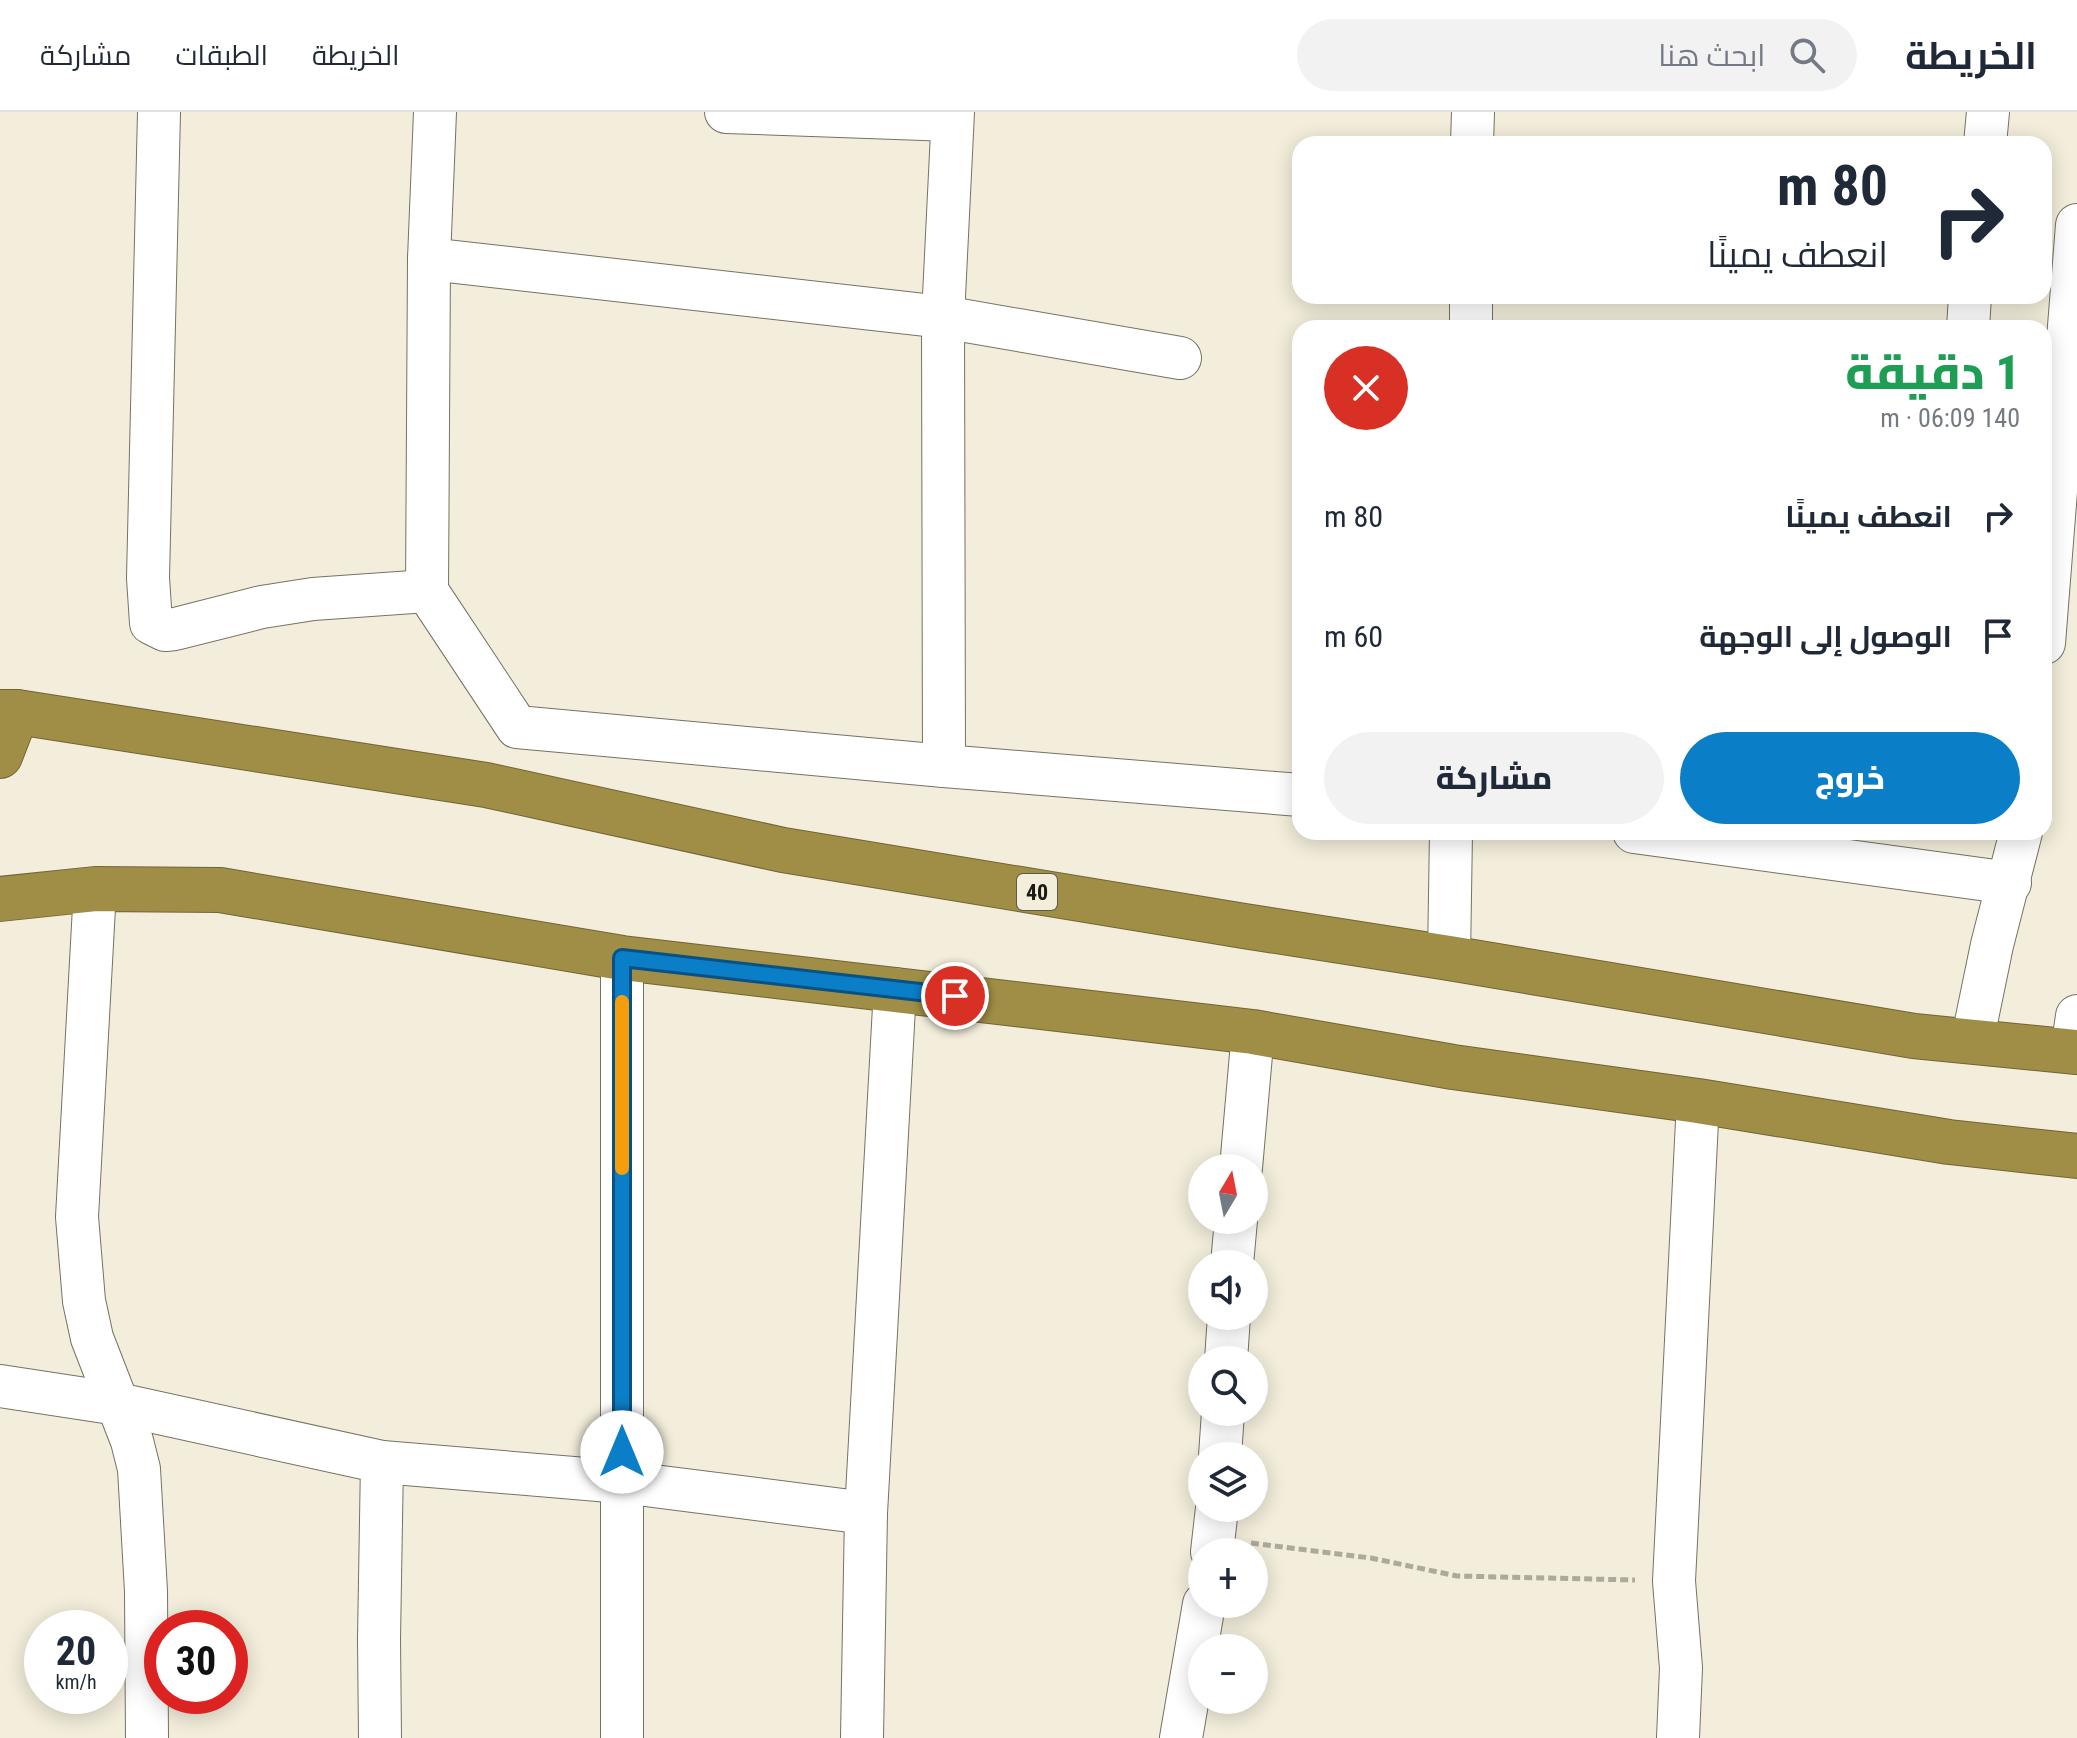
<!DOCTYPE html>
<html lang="ar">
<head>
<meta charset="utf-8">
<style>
  :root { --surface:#fff; --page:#f2f2f3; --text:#1f2937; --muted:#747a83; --line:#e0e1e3; --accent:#0b7ec8 }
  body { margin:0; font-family:"Roboto Condensed",Cairo,sans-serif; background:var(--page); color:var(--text); direction:rtl; height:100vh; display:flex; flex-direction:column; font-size:30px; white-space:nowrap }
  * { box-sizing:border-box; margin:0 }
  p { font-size:26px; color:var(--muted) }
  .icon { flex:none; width:44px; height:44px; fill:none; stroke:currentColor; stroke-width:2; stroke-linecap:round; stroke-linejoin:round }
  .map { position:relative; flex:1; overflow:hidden; direction:ltr }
  .details { position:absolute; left:1292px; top:208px; width:760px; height:520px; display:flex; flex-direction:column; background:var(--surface); border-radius:24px; box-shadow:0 4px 20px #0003; direction:rtl }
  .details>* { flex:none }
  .hud { position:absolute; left:1292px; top:24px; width:760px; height:168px; border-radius:24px; box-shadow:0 4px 20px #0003; direction:rtl; background:#fff; color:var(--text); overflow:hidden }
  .needle { width:52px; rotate:10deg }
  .tools { position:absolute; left:1188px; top:1042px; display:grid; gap:16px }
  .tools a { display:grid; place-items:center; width:80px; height:80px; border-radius:50%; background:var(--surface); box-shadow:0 4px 20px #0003; font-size:40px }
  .speed { position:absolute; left:24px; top:1498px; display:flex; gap:16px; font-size:40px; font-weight:700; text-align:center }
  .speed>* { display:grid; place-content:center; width:104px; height:104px; border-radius:50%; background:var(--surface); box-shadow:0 4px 20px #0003; line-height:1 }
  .speed small { font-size:20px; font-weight:400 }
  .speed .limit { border:12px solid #d22; background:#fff; color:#111 }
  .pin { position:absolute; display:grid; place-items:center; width:68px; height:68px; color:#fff; margin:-34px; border:4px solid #fff; border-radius:50%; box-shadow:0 2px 8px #0007 }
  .me { position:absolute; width:88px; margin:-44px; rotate:0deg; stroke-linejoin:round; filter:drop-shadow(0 0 6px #0008) }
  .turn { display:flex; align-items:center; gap:28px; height:168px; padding:0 32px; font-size:36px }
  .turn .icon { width:104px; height:104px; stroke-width:2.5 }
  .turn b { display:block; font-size:56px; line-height:68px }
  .round { display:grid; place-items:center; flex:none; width:84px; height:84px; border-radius:42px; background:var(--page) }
  .summary { display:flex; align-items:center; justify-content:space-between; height:136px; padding:0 32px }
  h1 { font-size:48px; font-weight:800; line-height:60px; color:#1e9e55 }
  .cta { display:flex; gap:16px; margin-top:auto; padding:16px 32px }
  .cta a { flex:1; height:92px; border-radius:48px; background:var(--accent); color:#fff; font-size:32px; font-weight:800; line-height:92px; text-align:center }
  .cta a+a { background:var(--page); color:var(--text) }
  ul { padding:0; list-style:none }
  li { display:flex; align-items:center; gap:24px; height:120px; padding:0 32px }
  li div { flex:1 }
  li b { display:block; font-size:30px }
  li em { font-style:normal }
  header { display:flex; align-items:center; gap:48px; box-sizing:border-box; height:112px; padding:0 40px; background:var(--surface); border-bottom:2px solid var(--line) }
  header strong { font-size:38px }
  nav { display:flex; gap:44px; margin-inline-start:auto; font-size:28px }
  .search { width:560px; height:72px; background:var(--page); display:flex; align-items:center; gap:20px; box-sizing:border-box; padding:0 28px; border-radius:44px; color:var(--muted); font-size:30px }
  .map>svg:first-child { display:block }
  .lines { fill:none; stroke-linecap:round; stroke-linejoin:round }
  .minor-casing { stroke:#767262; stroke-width:44 }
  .highway-casing { stroke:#716534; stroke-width:46 }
  .path { stroke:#aeaa9b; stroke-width:5; stroke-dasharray:8 4; stroke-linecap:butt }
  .minor { stroke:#fff; stroke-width:42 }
  .highway { stroke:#a08e46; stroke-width:44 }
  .route-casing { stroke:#075282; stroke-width:20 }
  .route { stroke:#0b7ec8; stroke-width:14 }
  .slow { stroke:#f59e0b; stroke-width:14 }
  .labels { text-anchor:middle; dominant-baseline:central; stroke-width:6; stroke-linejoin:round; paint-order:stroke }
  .shield { fill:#f3eedb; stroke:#5c5a4f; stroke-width:2 }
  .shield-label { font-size:22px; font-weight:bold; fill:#1b1a13 }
</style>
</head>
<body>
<header>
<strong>الخريطة</strong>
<div class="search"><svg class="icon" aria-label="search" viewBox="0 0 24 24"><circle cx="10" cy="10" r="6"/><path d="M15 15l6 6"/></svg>ابحث هنا</div>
<nav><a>الخريطة</a><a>الطبقات</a><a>مشاركة</a></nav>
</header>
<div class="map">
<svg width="2077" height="1626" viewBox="0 0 2077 1626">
  <rect width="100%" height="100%" fill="#f3eedb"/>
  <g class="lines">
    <g class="minor-casing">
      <g id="minor">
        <polyline points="159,0 148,466 151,511 165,518 175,517 262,495 313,487 427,479"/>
        <polyline points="435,0 429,147 427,479 517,615 944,654 1300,683"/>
        <polyline points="726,0 952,8"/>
        <polyline points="1472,32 1473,0"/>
        <polyline points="1985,32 1988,0"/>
        <polyline points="429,147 943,205 1180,246"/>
        <polyline points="1471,216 1471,184"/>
        <polyline points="1968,216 1970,184"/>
        <polyline points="2044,531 2077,113"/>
        <polyline points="944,654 943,205 953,0"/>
        <polyline points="1634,720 2010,771"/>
        <polyline points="95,777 77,1105 84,1189 92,1226 132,1329 139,1357 146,1479 147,1626"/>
        <polyline points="1449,846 1451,720"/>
        <polyline points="1972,930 1992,833 2021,720"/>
        <polyline points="2072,939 2077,904"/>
        <polyline points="1241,1056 1253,920"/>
        <polyline points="1232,1152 1236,1108"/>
        <polyline points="1226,1248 1229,1204"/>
        <polyline points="0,1274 118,1292 382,1350 622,1370 866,1401"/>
        <polyline points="1220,1344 1223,1300"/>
        <polyline points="1212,1440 1217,1396"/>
        <polyline points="380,1626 379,1527 382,1350"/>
        <polyline points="622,1626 622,846"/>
        <polyline points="862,1626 866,1401 895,877"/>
        <polyline points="1181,1626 1204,1492"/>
        <polyline points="1678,1626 1681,1556 1674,1469 1698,989"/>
      </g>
    </g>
    <g class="highway-casing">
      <g id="highway">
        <polyline points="0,600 17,600 486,673 783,738 1244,814 1449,846 1914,924 2077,940"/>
        <polyline points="0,644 17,600"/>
        <polyline points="0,787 95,777 220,778 622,846 1253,920 1453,955 1698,989 1949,1030 2077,1044"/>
      </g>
    </g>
    <polyline class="path" points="1251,1431 1371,1446 1457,1464 1635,1468"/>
    <use href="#minor" class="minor"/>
    <use href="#highway" class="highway"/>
  </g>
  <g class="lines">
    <g class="route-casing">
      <polyline id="route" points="622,1340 622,846 955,884"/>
    </g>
    <use href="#route" class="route"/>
    <polyline class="slow" points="622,890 622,1056"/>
  </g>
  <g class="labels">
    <rect class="shield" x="1017" y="762" width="40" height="36" rx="6"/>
    <g class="shield-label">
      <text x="1037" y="780">40</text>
    </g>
  </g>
</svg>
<div class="tools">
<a><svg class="needle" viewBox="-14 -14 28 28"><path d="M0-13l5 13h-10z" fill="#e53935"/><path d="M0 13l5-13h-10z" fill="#747a83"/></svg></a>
<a><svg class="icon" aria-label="sound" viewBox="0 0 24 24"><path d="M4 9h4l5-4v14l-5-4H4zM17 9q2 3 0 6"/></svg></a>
<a><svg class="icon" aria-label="search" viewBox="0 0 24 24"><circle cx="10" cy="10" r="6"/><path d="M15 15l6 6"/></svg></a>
<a><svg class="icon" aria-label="layers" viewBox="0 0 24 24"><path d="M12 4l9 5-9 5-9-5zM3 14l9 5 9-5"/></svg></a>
<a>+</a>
<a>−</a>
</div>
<div class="speed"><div>20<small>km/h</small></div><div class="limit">30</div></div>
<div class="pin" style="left:955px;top:884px;background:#d93025"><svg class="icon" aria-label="arrive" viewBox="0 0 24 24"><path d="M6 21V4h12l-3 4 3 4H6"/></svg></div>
<svg class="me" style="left:622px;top:1340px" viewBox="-20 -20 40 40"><circle r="19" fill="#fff"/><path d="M0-13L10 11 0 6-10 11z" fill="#0b7ec8"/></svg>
<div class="hud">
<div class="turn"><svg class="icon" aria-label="right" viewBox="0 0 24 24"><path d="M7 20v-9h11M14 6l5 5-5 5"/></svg><div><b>80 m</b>انعطف يمينًا</div></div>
</div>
<section class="details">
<div class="summary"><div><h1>1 دقيقة</h1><p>140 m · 06:09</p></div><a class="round" style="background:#d93025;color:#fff"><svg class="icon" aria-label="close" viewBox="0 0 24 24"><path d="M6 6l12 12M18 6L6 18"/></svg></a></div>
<ul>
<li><svg class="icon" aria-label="right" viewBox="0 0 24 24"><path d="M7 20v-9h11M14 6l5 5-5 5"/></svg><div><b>انعطف يمينًا</b></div><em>80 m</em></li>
<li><svg class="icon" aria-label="arrive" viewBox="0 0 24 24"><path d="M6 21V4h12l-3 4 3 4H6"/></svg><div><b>الوصول إلى الوجهة</b></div><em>60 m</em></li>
</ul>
<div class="cta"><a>خروج</a><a>مشاركة</a></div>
</section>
</div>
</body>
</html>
